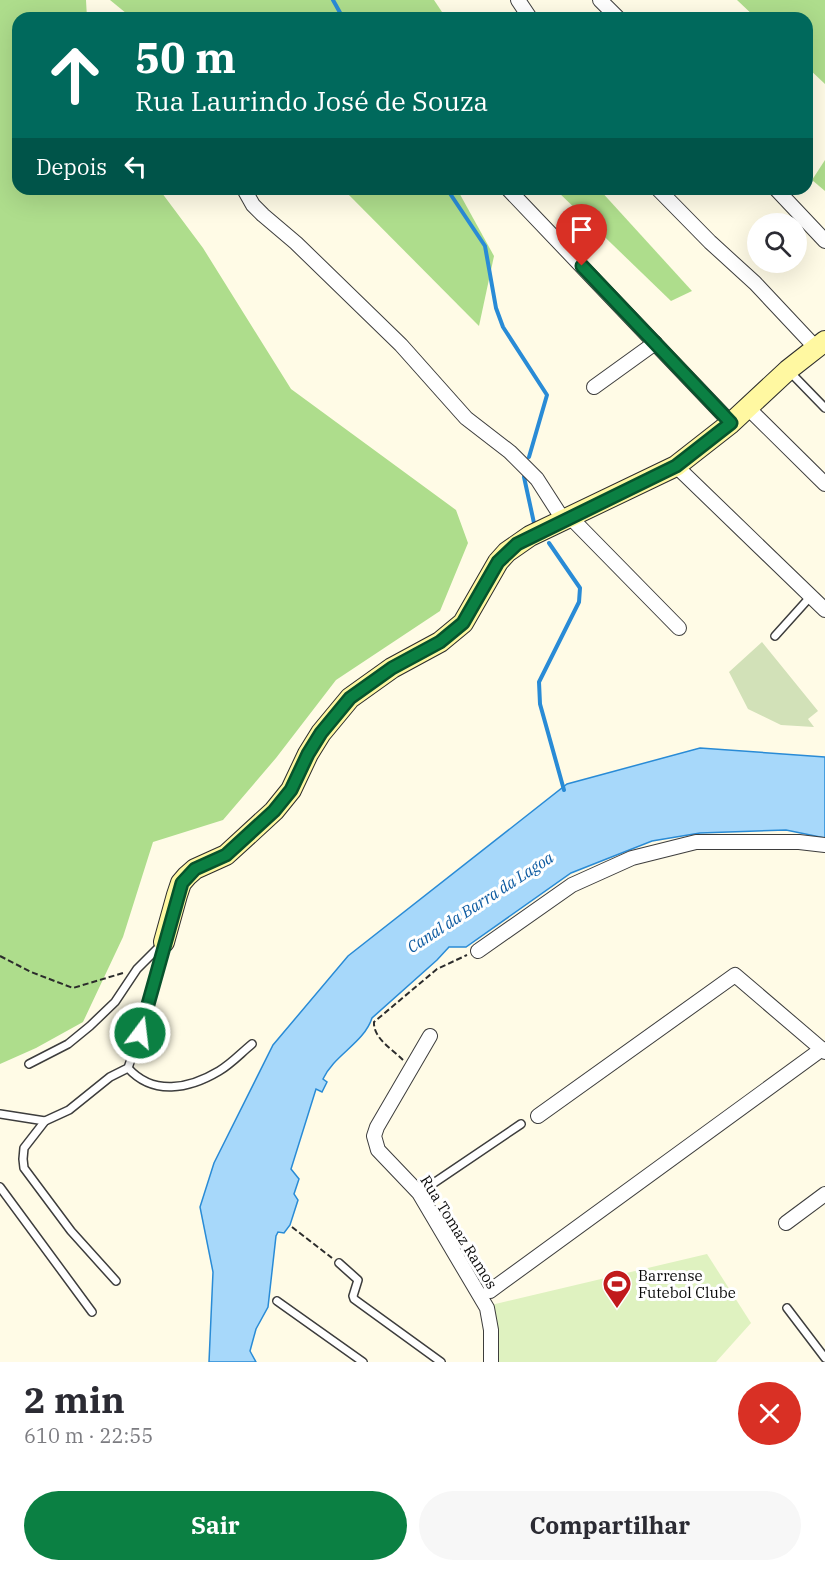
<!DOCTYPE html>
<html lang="pt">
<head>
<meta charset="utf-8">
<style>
  :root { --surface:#fff; --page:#f7f7f7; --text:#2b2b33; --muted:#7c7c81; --accent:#0b8043 }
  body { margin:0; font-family:"IBM Plex Serif",serif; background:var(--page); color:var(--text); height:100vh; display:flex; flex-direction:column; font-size:22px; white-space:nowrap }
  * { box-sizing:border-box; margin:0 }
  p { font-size:20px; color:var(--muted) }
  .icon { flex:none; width:33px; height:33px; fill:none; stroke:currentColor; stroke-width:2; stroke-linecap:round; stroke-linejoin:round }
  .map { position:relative; height:1362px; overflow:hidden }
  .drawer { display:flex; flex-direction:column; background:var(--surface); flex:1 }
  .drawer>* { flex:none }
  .banner { position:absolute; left:12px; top:12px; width:801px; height:183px; border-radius:18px; box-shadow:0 6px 24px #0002; background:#00695c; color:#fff; overflow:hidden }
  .controls { position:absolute; left:747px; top:213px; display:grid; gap:12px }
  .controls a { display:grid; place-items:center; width:60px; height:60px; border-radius:50%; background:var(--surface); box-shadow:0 6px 24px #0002; font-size:30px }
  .pin { position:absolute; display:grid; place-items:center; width:51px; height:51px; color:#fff; margin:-62px -26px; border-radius:50% 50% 50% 0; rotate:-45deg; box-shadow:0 0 6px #0007 }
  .pin .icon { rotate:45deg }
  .me { position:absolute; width:66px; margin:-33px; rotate:15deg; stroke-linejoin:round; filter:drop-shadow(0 0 4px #0008) }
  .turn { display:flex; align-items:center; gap:21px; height:126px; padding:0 24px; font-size:27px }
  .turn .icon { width:78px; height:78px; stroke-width:2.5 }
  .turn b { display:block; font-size:42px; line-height:51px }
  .then { display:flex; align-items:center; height:57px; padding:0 24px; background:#0003; gap:12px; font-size:22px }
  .round { display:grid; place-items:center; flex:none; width:63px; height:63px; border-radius:32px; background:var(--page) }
  .summary { display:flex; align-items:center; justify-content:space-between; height:102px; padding:0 24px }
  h1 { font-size:36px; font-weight:800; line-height:45px }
  .cta { display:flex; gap:12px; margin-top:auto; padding:12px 24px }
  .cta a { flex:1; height:69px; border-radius:36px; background:var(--accent); color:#fff; font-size:24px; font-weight:800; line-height:69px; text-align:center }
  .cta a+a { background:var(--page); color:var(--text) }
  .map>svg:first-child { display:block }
  .forest { fill:#aedd8c }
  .cemetery { fill:#d2e1b8 }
  .pitch { fill:#dff2c0 }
  .water { fill:#a7d8fa; stroke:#298bd6; stroke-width:1.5 }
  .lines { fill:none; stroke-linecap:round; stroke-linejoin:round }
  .stream { stroke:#298bd6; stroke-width:4 }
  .lane-casing { stroke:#3d3d3d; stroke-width:10 }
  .street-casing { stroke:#3d3d3d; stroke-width:16 }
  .secondary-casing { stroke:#2c2c2c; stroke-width:22 }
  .path { stroke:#2c2c2c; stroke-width:2; stroke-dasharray:6 3; stroke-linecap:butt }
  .lane { stroke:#fff; stroke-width:7 }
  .street { stroke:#fff; stroke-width:14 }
  .secondary { stroke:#fff8a1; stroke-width:20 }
  .route-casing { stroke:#07532c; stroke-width:15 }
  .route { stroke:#0b8043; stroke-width:10 }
  .labels { text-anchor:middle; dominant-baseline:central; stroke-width:6; stroke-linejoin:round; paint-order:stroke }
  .street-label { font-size:15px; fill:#0a0a0a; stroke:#fff }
  .poi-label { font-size:15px; fill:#0a0a0a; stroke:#fff; text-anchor:start }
  .water-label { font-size:16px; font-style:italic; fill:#0d5ba1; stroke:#fff }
</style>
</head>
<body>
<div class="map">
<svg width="825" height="1362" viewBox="0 0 825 1362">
  <rect width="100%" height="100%" fill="#fffbe6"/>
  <g class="forest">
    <polygon points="0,0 86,0 87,18 18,18 18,189 159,189 203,248 291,389 456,510 468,543 440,611 336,680 276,758 223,820 153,842 123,937 83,1022 36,1048 0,1064"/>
    <polygon points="110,0 434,0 446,18 132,18"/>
    <polygon points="737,0 825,0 825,84 807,67 807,18 756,18"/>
    <polygon points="825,160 825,191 812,180"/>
    <polygon points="343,189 457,189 494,256 479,326"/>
    <polygon points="555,189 599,189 692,291 671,301"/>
  </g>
  <polygon class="cemetery" points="762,642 818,711 808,719 814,727 781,725 748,709 729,672"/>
  <polygon class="pitch" points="707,1254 751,1323 716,1362 493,1362 491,1305"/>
  <path class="water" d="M700,748l125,9v81l-39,-8 -86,3 -48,8 -81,32 -105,74h-17l-12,13 -65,58c-8,25 -38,37 -49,61l4,3 -5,10 -6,-3 -25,80 8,10 -5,15 4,6 -8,25 -6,8 -6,-1 -2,4 -8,71 -12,22 -6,22 6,11h-47l4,-90 -13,-65 14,-44 59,-118 75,-89 219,-172z"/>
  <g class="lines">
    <g class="stream">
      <polyline points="333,0 343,18"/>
      <polyline points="447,189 485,246 496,308 503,327 547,395 529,457"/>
      <polyline points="524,477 534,523"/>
      <polyline points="549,543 580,588 579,602 539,682 540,704 564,790"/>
    </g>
    <g class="lane-casing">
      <g id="lane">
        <polyline points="790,372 825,408"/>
        <polyline points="775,636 811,596"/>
        <polyline points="29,1064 68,1044 90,1026 115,1002 137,969 162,944"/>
        <path d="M128,1068c25,28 61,21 91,3 12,-7 22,-18 33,-27"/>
        <polyline points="0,1114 45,1121"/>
        <polyline points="0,1187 92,1312"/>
        <polyline points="419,1193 521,1124"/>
        <polyline points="339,1263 358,1280 353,1296 354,1299 441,1362"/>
        <polyline points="116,1281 71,1231 24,1168 23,1159 24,1148 45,1121 69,1110 110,1077 128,1068 140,1033 163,945"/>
        <polyline points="277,1301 363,1362"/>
        <polyline points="787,1308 825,1358"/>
      </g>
    </g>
    <g class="street-casing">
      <g id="street">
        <polyline points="518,0 530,18"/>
        <polyline points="600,0 618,18"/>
        <polyline points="244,189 253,205 263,215 296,243 401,345 466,418 510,452 537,479 564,521"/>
        <polyline points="508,189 731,423"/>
        <polyline points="658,189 710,242 755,283 816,348"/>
        <polyline points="776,189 825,241"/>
        <polyline points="594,387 655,343"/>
        <polyline points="748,408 825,484"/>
        <polyline points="676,466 825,610"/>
        <polyline points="571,518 679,628"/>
        <polyline points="478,951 572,885 632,858 696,842 799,842 825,845"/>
        <polyline points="430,1036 377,1127 374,1136 378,1150 419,1193 487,1308 491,1330 491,1362"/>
        <polyline points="538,1116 735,975 825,1052"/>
        <polyline points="786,1223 825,1194"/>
        <polyline points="490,1291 822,1049"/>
      </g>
    </g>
    <g class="secondary-casing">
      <polyline id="secondary" points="164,942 177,895 181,883 187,876 195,869 226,855 274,811 291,790 308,754 321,733 350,698 392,668 440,642 463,623 498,562 507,552 530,536 676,466 731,423 788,370 825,341"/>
    </g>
    <g class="path">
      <polyline points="0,956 31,972 73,988 123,973"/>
      <path d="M403,1060c-11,-11 -30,-22 -29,-38l63,-53 30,-14"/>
      <polyline points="292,1227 332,1258"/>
    </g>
    <use href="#lane" class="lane"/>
    <use href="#street" class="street"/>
    <use href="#secondary" class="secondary"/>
  </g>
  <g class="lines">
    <g class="route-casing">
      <polyline id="route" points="140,1033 182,883 195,869 226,855 274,811 291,790 308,754 321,733 350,698 392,668 440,642 463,623 498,562 517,544 676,466 731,423 582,266"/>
    </g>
    <use href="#route" class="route"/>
  </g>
  <defs>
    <g id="stadium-pin" transform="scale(1.5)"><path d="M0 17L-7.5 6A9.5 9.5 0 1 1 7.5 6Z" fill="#c11a1c" stroke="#fff"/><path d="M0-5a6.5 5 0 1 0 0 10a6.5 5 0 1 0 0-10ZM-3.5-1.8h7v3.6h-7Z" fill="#fff"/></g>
  </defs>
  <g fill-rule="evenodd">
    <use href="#stadium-pin" x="617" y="1284"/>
  </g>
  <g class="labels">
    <g class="street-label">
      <text transform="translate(459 1232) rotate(58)">Rua Tomaz Ramos</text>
    </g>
    <g class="poi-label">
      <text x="638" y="1275">Barrense<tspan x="638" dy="17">Futebol Clube</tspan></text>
    </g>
    <g class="water-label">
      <text transform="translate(480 902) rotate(-33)">Canal da Barra da Lagoa</text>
    </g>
  </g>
</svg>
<div class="controls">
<a><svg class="icon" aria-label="search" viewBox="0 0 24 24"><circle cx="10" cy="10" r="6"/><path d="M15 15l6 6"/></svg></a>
</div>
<div class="pin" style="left:582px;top:266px;background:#d93025"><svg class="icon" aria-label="arrive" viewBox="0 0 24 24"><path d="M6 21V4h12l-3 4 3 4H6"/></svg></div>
<svg class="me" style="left:140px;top:1033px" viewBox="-20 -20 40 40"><circle r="17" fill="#0b8043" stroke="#fff" stroke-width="3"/><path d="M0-11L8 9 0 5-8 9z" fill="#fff"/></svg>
<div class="banner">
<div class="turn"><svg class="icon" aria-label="ahead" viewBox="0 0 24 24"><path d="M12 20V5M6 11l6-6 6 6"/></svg><div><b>50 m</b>Rua Laurindo José de Souza</div></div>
<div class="then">Depois<svg class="icon" aria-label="left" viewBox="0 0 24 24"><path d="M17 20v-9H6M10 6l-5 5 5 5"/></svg></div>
</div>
</div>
<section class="drawer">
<div class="summary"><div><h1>2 min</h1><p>610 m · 22:55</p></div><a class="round" style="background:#d93025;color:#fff"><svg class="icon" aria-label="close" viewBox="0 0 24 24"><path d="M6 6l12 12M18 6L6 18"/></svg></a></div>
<div class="cta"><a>Sair</a><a>Compartilhar</a></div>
</section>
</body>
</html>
